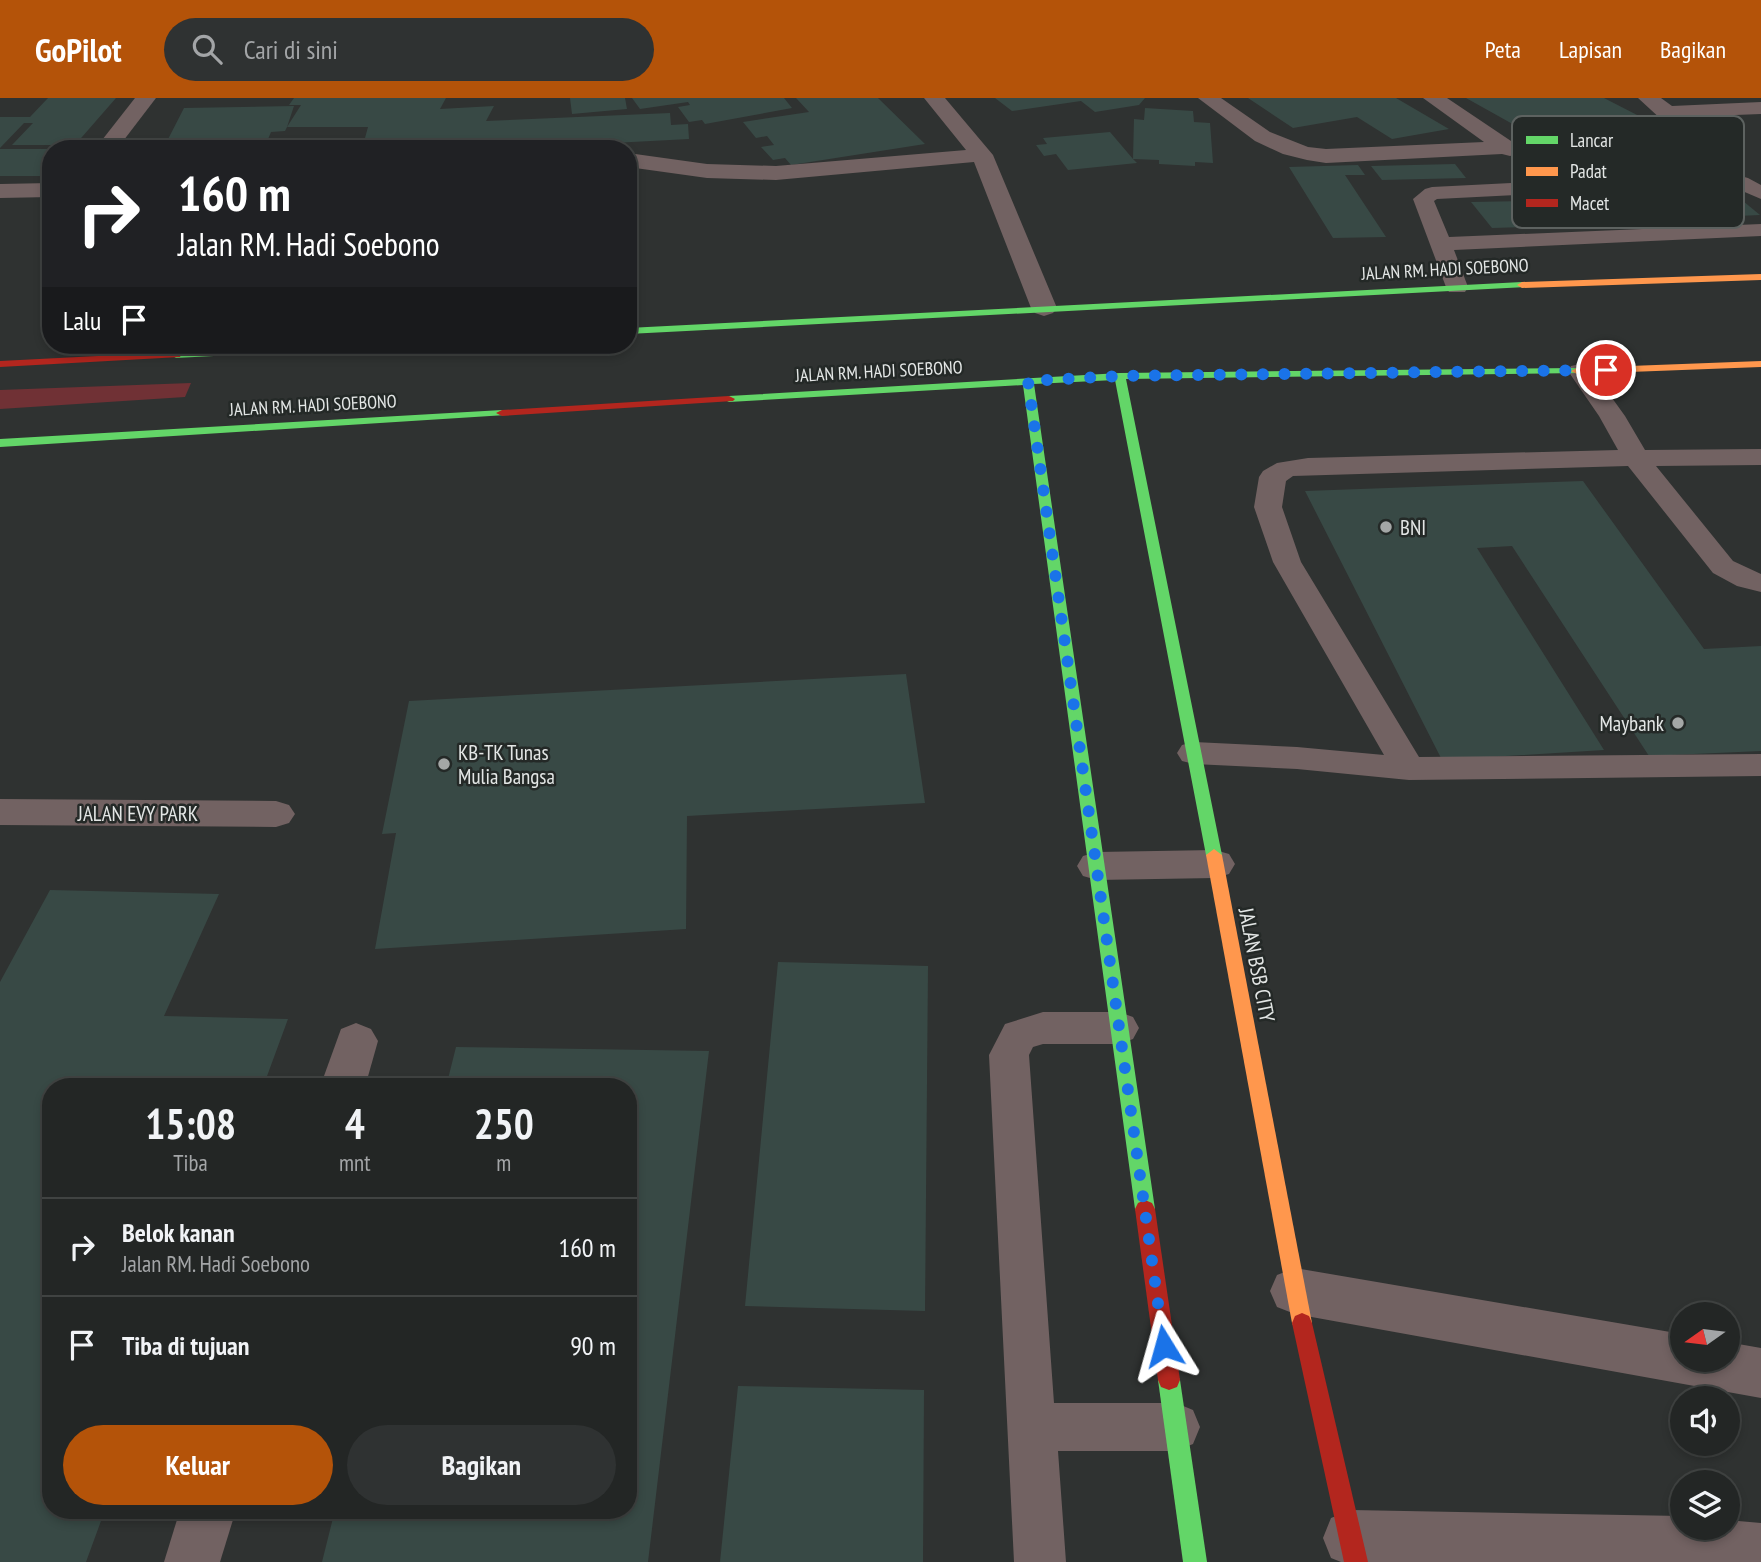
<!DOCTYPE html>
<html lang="id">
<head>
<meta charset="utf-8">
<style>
  :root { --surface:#232625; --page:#2f3232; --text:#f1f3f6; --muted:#a3a5a7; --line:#404342; --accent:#b45309 }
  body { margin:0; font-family:"PT Sans Narrow",sans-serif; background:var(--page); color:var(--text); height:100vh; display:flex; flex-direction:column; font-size:26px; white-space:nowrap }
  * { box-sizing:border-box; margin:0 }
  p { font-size:23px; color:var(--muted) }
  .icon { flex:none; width:38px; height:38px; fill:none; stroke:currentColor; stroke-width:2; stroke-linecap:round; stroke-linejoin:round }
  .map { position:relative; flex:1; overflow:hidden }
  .side { position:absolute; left:42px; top:980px; width:595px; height:441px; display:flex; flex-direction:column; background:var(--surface); border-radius:28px; box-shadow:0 4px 10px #0003,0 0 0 2px var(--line) }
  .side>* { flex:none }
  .hud { position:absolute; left:42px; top:42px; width:595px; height:214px; border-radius:28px; box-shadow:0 4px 10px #0003,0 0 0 2px var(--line); background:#202124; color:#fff; overflow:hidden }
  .needle { width:46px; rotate:256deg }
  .buttons { position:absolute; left:1670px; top:1204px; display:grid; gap:14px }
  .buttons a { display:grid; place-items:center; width:70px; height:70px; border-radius:50%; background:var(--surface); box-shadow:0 4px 10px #0003,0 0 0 2px var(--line); font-size:35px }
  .pin { position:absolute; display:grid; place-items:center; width:60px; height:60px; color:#fff; margin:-30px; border:4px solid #fff; border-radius:50%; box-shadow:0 2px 7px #0007 }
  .me { position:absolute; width:77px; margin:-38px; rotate:352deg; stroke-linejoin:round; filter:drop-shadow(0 0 5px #0008) }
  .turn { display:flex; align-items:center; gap:24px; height:147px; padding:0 21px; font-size:32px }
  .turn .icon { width:91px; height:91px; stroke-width:2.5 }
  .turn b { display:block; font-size:49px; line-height:60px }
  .then { display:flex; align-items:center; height:66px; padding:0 21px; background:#0003; gap:14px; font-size:26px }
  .eta { display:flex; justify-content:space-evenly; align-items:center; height:119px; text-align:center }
  .eta b { font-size:42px; font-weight:700; line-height:49px }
  .primary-button { display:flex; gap:14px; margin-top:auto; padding:14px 21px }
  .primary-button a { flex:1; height:80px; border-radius:42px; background:var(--accent); color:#fff; font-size:28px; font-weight:700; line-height:80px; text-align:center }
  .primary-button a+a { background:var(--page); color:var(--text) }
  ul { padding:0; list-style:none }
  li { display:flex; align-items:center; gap:21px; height:98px; padding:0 21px; border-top:2px solid var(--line) }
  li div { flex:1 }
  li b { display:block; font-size:26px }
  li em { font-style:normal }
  header { display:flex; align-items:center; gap:42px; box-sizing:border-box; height:98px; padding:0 35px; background:var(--accent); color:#fff }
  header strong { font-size:33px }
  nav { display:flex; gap:38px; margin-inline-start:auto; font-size:24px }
  .search { width:490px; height:63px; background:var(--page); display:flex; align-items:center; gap:18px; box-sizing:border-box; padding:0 24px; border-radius:38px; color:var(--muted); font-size:26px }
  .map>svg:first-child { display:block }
  .green { fill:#703135 }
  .building { fill:#384945 }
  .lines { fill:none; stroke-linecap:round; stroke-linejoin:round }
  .lane { fill:#726262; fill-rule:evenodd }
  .street { fill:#726262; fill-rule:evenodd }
  .fast { fill:#63d668; fill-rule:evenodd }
  .slow { fill:#ff974d; fill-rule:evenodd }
  .jam { fill:#b3261e; fill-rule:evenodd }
  .route { stroke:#1a73e8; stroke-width:12; stroke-dasharray:0 21.6 }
  .poi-dot { fill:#a4a7a6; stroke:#242927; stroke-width:2.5 }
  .labels { text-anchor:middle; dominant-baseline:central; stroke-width:5; stroke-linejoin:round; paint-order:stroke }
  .far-street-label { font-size:18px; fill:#e3e6e5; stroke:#242927 }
  .poi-label { font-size:21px; fill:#e3e6e5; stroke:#242927; text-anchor:start }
  .street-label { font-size:21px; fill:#e3e6e5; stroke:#242927 }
  .key { fill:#242927; stroke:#5d6260; stroke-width:2 }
  .key-label { font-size:19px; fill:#e3e6e5 }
</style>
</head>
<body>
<header>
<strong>GoPilot</strong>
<div class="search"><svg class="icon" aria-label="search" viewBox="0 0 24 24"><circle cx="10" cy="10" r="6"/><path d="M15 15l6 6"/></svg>Cari di sini</div>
<nav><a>Peta</a><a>Lapisan</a><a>Bagikan</a></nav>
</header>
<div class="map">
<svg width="1761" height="1464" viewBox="0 0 1761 1464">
  <rect width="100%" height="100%" fill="#2f3231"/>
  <polygon class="green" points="191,285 185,299 0,311 0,292"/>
  <g class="building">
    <polygon points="48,0 116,0 75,47 12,47 33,25 24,25 0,50 0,19 30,19"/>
    <polygon points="294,0 446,0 440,11 494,8 486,23 670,15 671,27 688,26 689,41 499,51 362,51 368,29 287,29 285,33 271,34 264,51 163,51 184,10 294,8 287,29 301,7 289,7"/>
    <polygon points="570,0 625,0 627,11 572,16"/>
    <polygon points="632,0 784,0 792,10 705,26 702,22 689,24 678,9 690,7 688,4 640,11"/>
    <polygon points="796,0 878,0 925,46 791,67 785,60 773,62 761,49 774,47 767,38 756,40 743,24 809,14"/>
    <polygon points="995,0 1145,0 1139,7 1095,14 1081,3 1012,13"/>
    <polygon points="1248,0 1396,0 1449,31 1392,41 1357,19 1293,30"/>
    <polygon points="1466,0 1604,0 1641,19 1622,23 1633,29 1581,38 1570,32 1534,38"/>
    <polygon points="1145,10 1193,13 1194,24 1210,25 1213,65 1195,64 1195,68 1159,66 1159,62 1133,61 1137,65 1068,72 1056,56 1044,58 1036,47 1047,46 1043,40 1110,34 1133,61 1134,21 1144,22"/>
    <polygon points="0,51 51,51 51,75 49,78 0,78"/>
    <polygon points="1455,66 1466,80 1382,82 1371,68"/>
    <polygon points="1358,67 1365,77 1345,77 1386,139 1333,140 1289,69"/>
    <polygon points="1726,89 1760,117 1604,124 1576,96"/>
    <polygon points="1573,102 1596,127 1492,130 1471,104"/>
    <polygon points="1583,383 1704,551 1761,548 1761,653 1649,658 1512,448 1477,450 1604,652 1442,662 1305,393"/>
    <polygon points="906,576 925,705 687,718 686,831 375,851 396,735 382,736 409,603"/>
    <polygon points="50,792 219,796 164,918 288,921 263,989 51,989 51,1412 105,1412 86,1464 0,1464 0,884"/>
    <polygon points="778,864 928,868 925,1213 745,1208"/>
    <polygon points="456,949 709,953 648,1464 322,1464 335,1412 628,1412 628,989 446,989"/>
    <polygon points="738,1288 924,1292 923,1464 720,1464"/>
  </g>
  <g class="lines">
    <g class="lane">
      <polygon points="1726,74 1748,80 1761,87 1761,101 1726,86 1437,101 1434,103 1449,139 1761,126 1761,138 1454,152 1468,189 1465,194 1449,194 1446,189 1413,101 1425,91 1432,89"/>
      <polygon points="1580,266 1589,268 1625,318 1645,352 1761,351 1761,367 1656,368 1733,463 1761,476 1761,494 1737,488 1713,475 1628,368 1293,378 1286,383 1282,409 1301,464 1419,659 1761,656 1761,678 1409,682 1297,671 1194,666 1182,663 1177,655 1182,647 1194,644 1297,649 1384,657 1273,464 1254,409 1259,379 1263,373 1277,365 1308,360 1618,352 1599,318 1568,273 1571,268"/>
      <polygon points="1043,914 1119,914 1133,919 1139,930 1133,941 1119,946 1043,946 1033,949 1029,957 1054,1305 1176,1305 1193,1312 1200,1329 1193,1346 1176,1353 1058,1353 1066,1464 1014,1464 989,957 1005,926"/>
    </g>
    <g class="street">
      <polygon points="135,0 156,0 117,51 95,51"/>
      <polygon points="924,0 945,0 993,57 1057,210 1053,215 1044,218 1035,215 1031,210 974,64 776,82 707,80 628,69 628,55 707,66 776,68 966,52"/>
      <polygon points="1198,0 1221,0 1270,34 1308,49 1326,51 1484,44 1423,0 1447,0 1511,43 1675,34 1638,0 1661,0 1672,8 1761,4 1761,16 1684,19 1699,36 1696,41 1675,48 1518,56 1510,58 1502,56 1326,65 1307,62 1283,56 1255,43"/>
      <polygon points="51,85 51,99 0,100 0,86"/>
      <polygon points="0,701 276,703 289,707 295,716 289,725 276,729 0,727"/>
      <polygon points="1215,752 1229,756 1235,766 1229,776 1215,780 1097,782 1083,778 1077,768 1083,758 1097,754"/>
      <polygon points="356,925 371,931 378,943 365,989 320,989 341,931"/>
      <polygon points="1295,1170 1682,1236 1682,1262 1727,1262 1727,1244 1761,1250 1761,1300 1295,1216 1277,1209 1270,1193 1277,1177"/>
      <polygon points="180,1412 236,1412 220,1464 164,1464"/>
      <polygon points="1351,1412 1682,1418 1682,1430 1727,1430 1727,1422 1761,1425 1761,1464 1341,1464 1331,1460 1323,1440 1331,1420"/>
    </g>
    <g class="fast">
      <polygon points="1522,184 1526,185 1526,189 628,236 628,230"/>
      <polygon points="307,247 369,247 364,250 176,260 171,257 176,254"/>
      <polygon points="1577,270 1583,273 1581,275 1126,281 1222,757 1214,763 1206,757 1115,282 1034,286 1155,1111 1152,1117 1145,1120 1138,1117 1135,1111 1023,287 729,304 723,301 729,298 1120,275"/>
      <polygon points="502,312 506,313 506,317 0,349 0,341"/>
      <polygon points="1169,1272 1177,1275 1180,1282 1207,1464 1183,1464 1158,1282 1161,1275"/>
    </g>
    <g class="slow">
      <polygon points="1761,176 1761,182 1522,190 1517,187 1522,184"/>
      <polygon points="1761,263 1761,269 1577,276 1571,273 1577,270"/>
      <polygon points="1214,751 1222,757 1312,1225 1309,1232 1302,1235 1295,1232 1292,1225 1206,757"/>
    </g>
    <g class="jam">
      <polygon points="176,254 181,257 180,259 0,269 0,263"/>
      <polygon points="729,298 735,301 733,303 502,318 496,315 502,312"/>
      <polygon points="1145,1102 1152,1105 1155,1111 1180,1282 1177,1289 1169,1292 1161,1289 1158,1282 1135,1111 1138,1105"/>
      <polygon points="1302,1215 1309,1218 1312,1225 1368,1464 1344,1464 1292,1225 1295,1218"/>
    </g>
  </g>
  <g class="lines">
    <polyline class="route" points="1164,1248 1028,283 1120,278 1606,272"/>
  </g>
  <g class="poi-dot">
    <circle cx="1386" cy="429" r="7"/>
    <circle cx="1678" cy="625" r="7"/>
    <circle cx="444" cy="666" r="7"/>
  </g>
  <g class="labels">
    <g class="far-street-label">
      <text transform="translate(1445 171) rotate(-3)">JALAN RM. HADI SOEBONO</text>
      <text transform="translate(879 273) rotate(-3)">JALAN RM. HADI SOEBONO</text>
      <text transform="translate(313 307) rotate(-3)">JALAN RM. HADI SOEBONO</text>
    </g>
    <g class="poi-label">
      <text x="1400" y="429">BNI</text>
      <text x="1664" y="625" text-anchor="end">Maybank</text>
      <text x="458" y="654">KB-TK Tunas<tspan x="458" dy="24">Mulia Bangsa</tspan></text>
    </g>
    <g class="street-label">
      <text x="138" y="715">JALAN EVY PARK</text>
      <text transform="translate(1257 867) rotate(79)">JALAN BSB CITY</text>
    </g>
  </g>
  <rect x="1512" y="18" width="232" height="112" rx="10" class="key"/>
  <rect x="1526" y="38" width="32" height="8" fill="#63d668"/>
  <rect x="1526" y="69" width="32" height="9" fill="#ff974d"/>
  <rect x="1526" y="101" width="32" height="8" fill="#b3261e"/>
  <g class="key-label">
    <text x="1570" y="49">Lancar</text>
    <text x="1570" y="80">Padat</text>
    <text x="1570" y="112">Macet</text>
  </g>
</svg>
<div class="buttons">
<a><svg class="needle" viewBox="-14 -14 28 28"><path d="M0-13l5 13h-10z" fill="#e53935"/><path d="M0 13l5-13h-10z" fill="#a3a5a7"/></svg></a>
<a><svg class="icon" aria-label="sound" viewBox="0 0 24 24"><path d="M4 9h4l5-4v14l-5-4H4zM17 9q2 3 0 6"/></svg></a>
<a><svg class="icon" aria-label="layers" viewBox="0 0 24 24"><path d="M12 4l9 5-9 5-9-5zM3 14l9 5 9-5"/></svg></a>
</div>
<div class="pin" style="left:1606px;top:272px;background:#d93025"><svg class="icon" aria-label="arrive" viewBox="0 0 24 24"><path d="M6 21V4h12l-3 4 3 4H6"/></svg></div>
<svg class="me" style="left:1164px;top:1248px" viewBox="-20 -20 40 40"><path d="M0-17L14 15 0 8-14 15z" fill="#1a73e8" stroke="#fff" stroke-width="4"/></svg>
<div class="hud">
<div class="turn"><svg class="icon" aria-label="right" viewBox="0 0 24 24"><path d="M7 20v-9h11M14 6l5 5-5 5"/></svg><div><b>160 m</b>Jalan RM. Hadi Soebono</div></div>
<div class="then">Lalu<svg class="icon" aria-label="arrive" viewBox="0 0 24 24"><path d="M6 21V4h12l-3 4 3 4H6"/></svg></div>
</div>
<section class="side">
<div class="eta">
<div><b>15:08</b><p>Tiba</p></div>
<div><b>4</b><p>mnt</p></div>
<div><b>250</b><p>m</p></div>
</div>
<ul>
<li><svg class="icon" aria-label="right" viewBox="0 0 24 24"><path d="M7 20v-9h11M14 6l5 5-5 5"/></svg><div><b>Belok kanan</b><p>Jalan RM. Hadi Soebono</p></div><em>160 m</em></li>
<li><svg class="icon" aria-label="arrive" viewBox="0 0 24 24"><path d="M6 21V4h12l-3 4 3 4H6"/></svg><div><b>Tiba di tujuan</b></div><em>90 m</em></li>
</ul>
<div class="primary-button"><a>Keluar</a><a>Bagikan</a></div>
</section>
</div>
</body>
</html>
